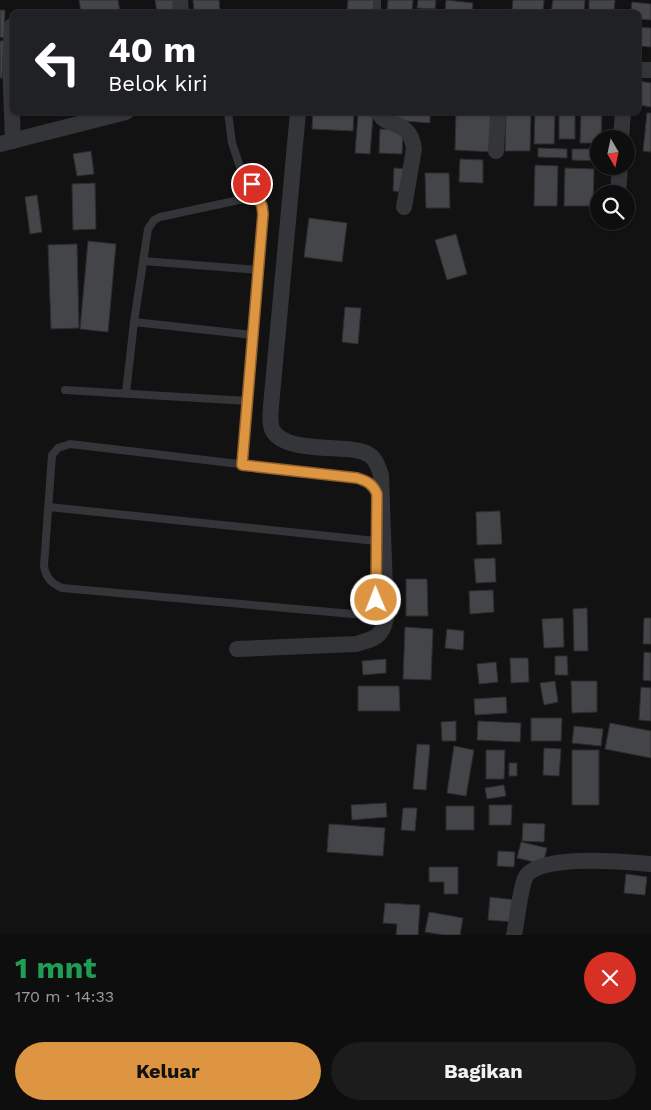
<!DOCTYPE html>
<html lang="id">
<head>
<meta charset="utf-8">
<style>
  :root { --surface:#0e0e0e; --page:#1c1c1c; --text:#f1f3f6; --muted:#9b9c9e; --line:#2e2e2e; --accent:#dd9541 }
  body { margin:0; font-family:"Work Sans",sans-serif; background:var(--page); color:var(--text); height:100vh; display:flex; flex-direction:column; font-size:19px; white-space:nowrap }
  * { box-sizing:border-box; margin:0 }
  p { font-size:16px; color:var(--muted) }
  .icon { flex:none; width:28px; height:28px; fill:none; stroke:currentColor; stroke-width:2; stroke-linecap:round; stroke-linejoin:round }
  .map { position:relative; height:935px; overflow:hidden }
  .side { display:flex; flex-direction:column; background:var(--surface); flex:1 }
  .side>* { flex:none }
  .banner { position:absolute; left:10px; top:10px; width:631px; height:105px; border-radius:8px; box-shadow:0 1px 4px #0004,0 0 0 1px var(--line); background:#202124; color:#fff; overflow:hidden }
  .needle { width:32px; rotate:171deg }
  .controls { position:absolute; left:590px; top:130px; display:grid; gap:10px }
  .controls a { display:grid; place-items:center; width:45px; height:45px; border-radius:50%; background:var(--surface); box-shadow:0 1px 4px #0004,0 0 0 1px var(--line); font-size:25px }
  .pin { position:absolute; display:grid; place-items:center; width:42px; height:42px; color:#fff; margin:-21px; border:2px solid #fff; border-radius:50%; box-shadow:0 1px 5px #0007 }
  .me { position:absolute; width:55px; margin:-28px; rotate:359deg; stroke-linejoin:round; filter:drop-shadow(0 0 4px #0008) }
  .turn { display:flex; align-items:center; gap:18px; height:105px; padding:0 15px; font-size:22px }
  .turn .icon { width:65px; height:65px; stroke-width:2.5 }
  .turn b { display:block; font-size:35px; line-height:42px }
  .round { display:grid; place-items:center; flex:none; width:52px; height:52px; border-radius:26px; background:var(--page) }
  .summary { display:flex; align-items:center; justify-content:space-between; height:85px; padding:0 15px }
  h1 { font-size:30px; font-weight:700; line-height:38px; color:#1e9e55 }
  .action { display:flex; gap:10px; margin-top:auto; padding:10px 15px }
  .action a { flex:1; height:58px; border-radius:30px; background:var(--accent); color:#111; font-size:20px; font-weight:700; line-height:58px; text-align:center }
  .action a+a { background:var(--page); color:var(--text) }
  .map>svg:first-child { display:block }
  .building { fill:#444548; stroke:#2c2d2f }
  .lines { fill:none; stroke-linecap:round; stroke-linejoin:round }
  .lane { stroke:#343538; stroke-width:8 }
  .street { stroke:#343538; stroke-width:16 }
  .route-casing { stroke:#90612a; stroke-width:12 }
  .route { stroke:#dd9541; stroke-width:9 }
</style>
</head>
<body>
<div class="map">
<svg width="651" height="935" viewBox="0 0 651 935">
  <rect width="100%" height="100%" fill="#121213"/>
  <g class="building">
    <polygon points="79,0 118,0 120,12 81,12"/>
    <polygon points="155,0 177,0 179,12 157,12"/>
    <polygon points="193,0 219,0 220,12 194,12"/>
    <polygon points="348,0 374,0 374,12 347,12"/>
    <polygon points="388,0 413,0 412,12 387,12"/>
    <polygon points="418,0 436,0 435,9 417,8"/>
    <polygon points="446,0 473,3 472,12 445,12"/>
    <polygon points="513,0 544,0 543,12 512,11"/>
    <polygon points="553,0 585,0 584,12 551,12"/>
    <polygon points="589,0 615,0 614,12 589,10"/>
    <polygon points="632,2 651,4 651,20 639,19 639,12 631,12"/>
    <polygon points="0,10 5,10 4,38 0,37"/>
    <polygon points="639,27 651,28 651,47 639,46"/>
    <polygon points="0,41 4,41 2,78 0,78"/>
    <polygon points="639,81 651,83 651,107 639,105"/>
    <polygon points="313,112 354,112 353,131 312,129"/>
    <polygon points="393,112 430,112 430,123 393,120"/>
    <polygon points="456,112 494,112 494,152 455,150"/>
    <polygon points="506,112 531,112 530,151 505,151"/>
    <polygon points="535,112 555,113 554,144 534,144"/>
    <rect x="559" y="112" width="16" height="27"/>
    <polygon points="581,112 602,112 601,139 599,139 599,143 580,143"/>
    <polygon points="647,113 651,113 651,152 643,151"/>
    <polygon points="358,115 373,116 370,154 355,153"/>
    <polygon points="380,129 403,130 402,154 379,153"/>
    <polygon points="538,148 567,149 567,158 538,157"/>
    <polygon points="572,149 598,149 598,161 572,160"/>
    <polygon points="91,151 94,174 77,176 73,154"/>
    <polygon points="460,159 483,160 483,183 459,182"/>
    <polygon points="535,165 558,166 557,206 534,206"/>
    <polygon points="394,168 408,169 406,192 393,191"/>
    <polygon points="565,168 594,169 593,206 564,206"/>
    <polygon points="425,173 449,173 450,208 426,208"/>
    <polygon points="95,183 96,229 73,230 72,184"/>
    <polygon points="37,195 42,232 30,234 25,197"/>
    <polygon points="309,218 347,223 342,262 304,257"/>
    <polygon points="456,234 467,274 447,280 435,240"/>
    <polygon points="88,241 116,244 108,332 80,329"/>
    <polygon points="77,244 79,328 51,329 48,245"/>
    <polygon points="345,307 361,308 358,344 342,342"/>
    <polygon points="500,511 502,544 477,545 476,512"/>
    <polygon points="495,558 496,582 476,583 474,559"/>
    <polygon points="406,579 427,579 428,616 406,616"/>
    <polygon points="493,590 494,612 470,614 469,591"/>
    <polygon points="587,608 588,651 574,651 573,609"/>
    <polygon points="563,618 564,647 544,648 542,619"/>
    <polygon points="644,618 651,618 651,644 643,644"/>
    <polygon points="405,627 433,629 431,680 403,679"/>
    <polygon points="447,629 464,631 463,650 445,648"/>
    <polygon points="644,652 651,653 651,681 643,680"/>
    <polygon points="555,656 567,656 568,675 555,675"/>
    <polygon points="510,658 528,658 529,682 511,683"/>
    <polygon points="386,659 386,673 363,675 362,661"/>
    <polygon points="496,662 498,682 479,684 477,664"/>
    <polygon points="555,681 558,702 544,705 540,683"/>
    <polygon points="571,681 597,681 597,712 572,713"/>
    <polygon points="358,686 399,686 400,711 358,711"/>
    <polygon points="641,687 651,688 651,721 639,720"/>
    <polygon points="506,697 507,713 475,715 474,699"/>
    <polygon points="531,718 562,718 561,741 531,741"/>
    <polygon points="456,721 456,741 442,741 441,722"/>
    <polygon points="478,721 521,723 520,742 477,740"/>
    <polygon points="610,723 651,731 651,758 605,749"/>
    <polygon points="574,726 603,729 601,746 572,743"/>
    <polygon points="417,744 430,745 426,790 413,789"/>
    <polygon points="454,746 474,750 466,796 447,793"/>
    <polygon points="544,748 561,749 559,776 543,775"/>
    <polygon points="486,750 505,750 504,779 486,779"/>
    <rect x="572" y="750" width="27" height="55"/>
    <rect x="509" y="763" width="8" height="13"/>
    <polygon points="504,785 506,796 487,799 485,788"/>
    <polygon points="386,803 387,817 352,820 351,805"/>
    <polygon points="489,805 512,805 511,825 489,825"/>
    <rect x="446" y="806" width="28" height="24"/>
    <polygon points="403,808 417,808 415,831 401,830"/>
    <polygon points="523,823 545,824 544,842 522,841"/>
    <polygon points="329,824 385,828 383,856 327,852"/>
    <polygon points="521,842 547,848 543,864 517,858"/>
    <polygon points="498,851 515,852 514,867 497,866"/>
    <polygon points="429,867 458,867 458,894 444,894 444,882 429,882"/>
    <polygon points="626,874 647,877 645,895 624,893"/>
    <polygon points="490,897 516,900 514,922 488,920"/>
    <polygon points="385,903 420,905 418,935 396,935 397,924 383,923"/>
    <polygon points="429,912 463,918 460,935 444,935 425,932"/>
  </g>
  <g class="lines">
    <g class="lane">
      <polyline points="377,12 377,0"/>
      <polyline points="228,112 232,143 240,167 258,196 263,214 243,465"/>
      <polyline points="143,261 259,270"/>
      <polyline points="134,322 253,335"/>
      <polyline points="65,390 248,401"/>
      <polyline points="126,393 134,322 148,229 154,220 160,217 258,196"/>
      <path d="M70,444l287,34c10,3 16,6 20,16l-1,106c-5,9 -13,13 -23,14l-291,-26c-11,-5 -16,-10 -18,-22l8,-111 6,-7z"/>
      <polyline points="49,507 376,541"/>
    </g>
    <g class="street">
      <polyline points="180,0 181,12"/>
      <polyline points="12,26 10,60 13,141"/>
      <polyline points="639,70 651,70"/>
      <path d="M379,112c5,17 31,5 35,37l-10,58"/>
      <polyline points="621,139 623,112"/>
      <polyline points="0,144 126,112"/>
      <polyline points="496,151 498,112"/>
      <polyline points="618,194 620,166"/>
      <path d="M237,649l119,-5c18,-5 27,-7 30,-27l-5,-142c-2,-6 -4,-12 -8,-17 -6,-7 -17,-8 -26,-9 -20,-2 -66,1 -75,-20 -3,-8 -1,-16 -1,-23l27,-294"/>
      <path d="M514,935c3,-14 6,-45 11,-57 11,-25 102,-16 126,-14"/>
    </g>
  </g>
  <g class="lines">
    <g class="route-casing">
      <path id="route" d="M252,184l10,22 1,8 -21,251 115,13c10,3 16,6 20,16l-1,106"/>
    </g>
    <use href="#route" class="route"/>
  </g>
</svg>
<div class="controls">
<a><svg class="needle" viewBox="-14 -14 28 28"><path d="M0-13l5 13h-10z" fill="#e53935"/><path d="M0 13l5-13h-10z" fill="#9b9c9e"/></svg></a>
<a><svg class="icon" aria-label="search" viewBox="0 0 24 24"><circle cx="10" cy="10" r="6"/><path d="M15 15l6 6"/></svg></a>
</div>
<div class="pin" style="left:252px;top:184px;background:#d93025"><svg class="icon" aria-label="arrive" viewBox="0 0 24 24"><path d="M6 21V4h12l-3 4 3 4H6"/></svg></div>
<svg class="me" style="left:376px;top:600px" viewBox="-20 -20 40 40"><circle r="17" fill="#dd9541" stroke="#fff" stroke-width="3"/><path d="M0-11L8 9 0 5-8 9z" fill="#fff"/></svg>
<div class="banner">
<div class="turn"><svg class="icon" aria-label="left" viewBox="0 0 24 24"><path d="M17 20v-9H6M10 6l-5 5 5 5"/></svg><div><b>40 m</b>Belok kiri</div></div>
</div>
</div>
<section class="side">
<div class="summary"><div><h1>1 mnt</h1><p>170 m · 14:33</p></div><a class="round" style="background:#d93025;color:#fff"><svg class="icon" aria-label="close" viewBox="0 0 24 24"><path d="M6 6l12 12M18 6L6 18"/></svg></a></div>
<div class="action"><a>Keluar</a><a>Bagikan</a></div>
</section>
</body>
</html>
